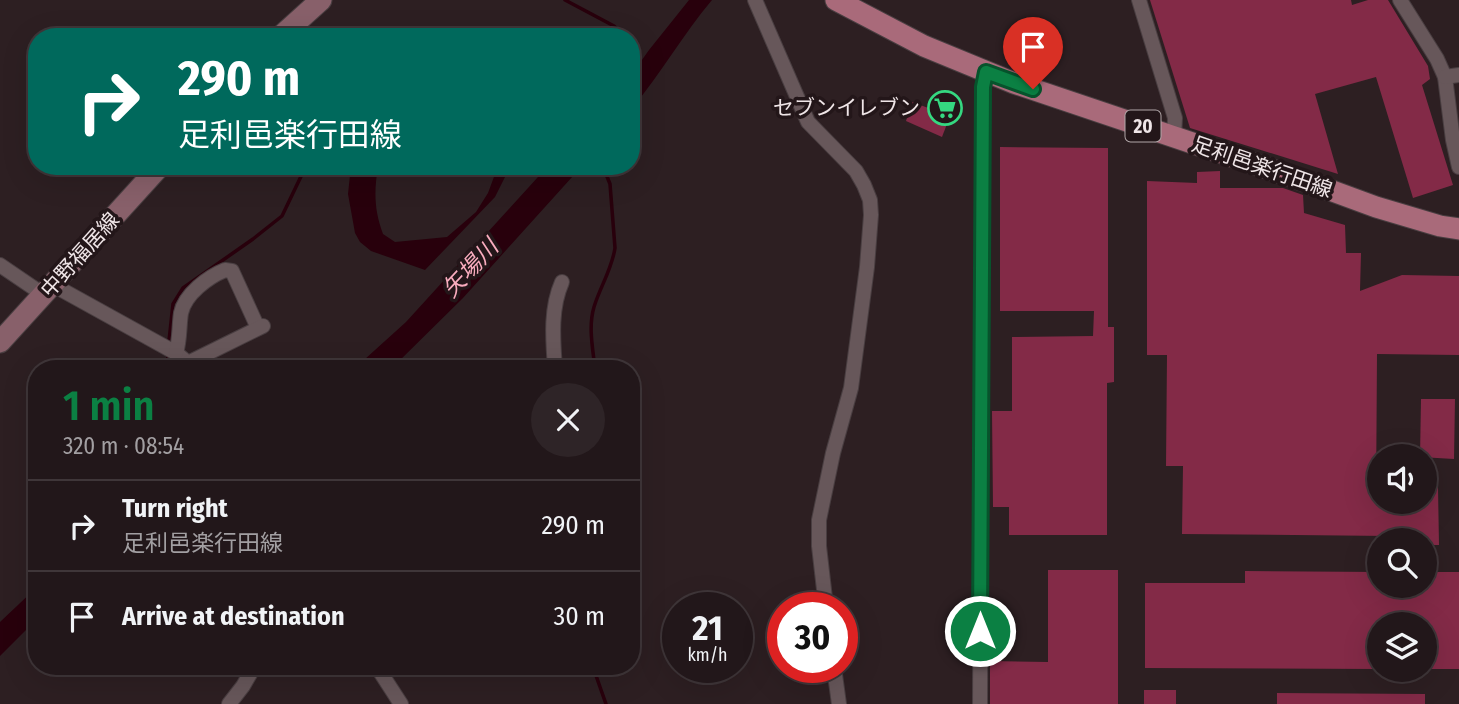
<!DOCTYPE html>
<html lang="en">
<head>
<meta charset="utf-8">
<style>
  :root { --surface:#22171a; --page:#2e2427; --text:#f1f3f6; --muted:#a29fa2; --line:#3f3639; --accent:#0b8043 }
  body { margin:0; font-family:"Fira Sans Condensed","Noto Sans JP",sans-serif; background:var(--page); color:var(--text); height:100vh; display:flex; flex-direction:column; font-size:26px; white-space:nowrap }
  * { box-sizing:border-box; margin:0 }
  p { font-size:23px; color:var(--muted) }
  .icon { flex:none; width:38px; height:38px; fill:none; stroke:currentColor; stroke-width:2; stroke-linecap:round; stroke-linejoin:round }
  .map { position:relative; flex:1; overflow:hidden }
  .details { position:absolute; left:28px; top:360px; width:612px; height:315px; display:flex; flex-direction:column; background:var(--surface); border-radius:28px; box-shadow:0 7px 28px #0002,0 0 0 2px var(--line) }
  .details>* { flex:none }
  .banner { position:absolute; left:28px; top:28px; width:612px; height:147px; border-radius:28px; box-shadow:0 7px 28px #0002,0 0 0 2px var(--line); background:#00695c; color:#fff; overflow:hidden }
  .buttons { position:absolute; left:1367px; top:444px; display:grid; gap:14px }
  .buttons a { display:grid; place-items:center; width:70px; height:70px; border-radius:50%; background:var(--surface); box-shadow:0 7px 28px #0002,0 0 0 2px var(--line); font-size:35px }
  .speed { position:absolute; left:662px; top:592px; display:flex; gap:14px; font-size:35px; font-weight:700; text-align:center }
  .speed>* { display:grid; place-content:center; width:91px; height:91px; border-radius:50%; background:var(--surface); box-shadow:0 7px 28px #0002,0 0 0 2px var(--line); line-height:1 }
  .speed small { font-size:18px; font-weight:400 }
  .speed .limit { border:10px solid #d22; background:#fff; color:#111 }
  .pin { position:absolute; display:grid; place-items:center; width:60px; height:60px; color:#fff; margin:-72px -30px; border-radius:50% 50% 50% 0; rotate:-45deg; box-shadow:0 0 7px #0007 }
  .pin .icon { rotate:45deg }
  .me { position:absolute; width:77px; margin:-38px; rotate:0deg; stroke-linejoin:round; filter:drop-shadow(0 0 5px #0008) }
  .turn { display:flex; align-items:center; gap:24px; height:147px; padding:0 35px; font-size:32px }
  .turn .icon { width:91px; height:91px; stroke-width:2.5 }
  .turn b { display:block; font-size:49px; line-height:60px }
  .round { display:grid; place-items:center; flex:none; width:74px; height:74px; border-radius:37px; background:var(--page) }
  .headline { display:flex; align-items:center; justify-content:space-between; height:119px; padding:0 35px }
  h1 { font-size:42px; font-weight:600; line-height:52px; color:var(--accent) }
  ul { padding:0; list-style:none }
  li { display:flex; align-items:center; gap:21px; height:91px; padding:0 35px; border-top:2px solid var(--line) }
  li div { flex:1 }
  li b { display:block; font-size:26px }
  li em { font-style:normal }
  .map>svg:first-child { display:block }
  .water { fill:#28000c }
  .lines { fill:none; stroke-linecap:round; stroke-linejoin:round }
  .stream { stroke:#28000c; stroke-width:3.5 }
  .building { fill:#832a47 }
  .street-casing { stroke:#493e41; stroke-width:16 }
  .secondary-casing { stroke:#493e41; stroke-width:23 }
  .primary-casing { stroke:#493e41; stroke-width:23 }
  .street { stroke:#67575a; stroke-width:14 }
  .secondary { stroke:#88606a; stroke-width:21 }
  .primary { stroke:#a96a7a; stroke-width:21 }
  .route-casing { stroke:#07532c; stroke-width:18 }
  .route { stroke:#0b8043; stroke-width:12 }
  .labels { text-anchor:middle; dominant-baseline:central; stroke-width:7; stroke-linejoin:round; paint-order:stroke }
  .shield { fill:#231619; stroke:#b2a7a9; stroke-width:2 }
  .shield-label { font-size:19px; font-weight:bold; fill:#efe5e7 }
  .poi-label { font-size:21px; fill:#efe5e7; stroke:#231619; text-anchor:end }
  .street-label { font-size:21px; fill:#efe5e7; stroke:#231619 }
  .water-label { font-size:23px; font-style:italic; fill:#f9acbe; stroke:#231619 }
</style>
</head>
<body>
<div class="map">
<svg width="1459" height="704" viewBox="0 0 1459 704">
  <rect width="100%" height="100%" fill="#2d1f22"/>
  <g class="water">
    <path d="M689,0h23c-29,34 -51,74 -80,108v-34l17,-24z"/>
    <path d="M351,166h27c-4,26 -4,43 5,68l12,8 52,-5 29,-25 12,-19 10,-27h19l-1,3 -5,6 -2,-2 -4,4 -10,20 -70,73 -54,-19 -11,-9 -5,-9 -7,-39z"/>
    <polygon points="548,166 582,166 463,298 392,368 354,369 406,322"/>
    <polygon points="37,587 37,619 0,656 0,622"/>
  </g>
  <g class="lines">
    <g class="stream">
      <polyline points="565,0 614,26 625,35 623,37"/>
      <polyline points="169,341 173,304 183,288 253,239 282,216 306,166"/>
      <polyline points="166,369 168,357"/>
      <path d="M595,369c-2,-20 -7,-42 -1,-62 6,-20 18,-38 21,-59l-5,-64 -4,-10"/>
      <polyline points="593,667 606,704"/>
    </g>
  </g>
  <g class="building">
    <polygon points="1150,0 1351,0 1352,5 1368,0 1388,0 1428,66 1430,79 1422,85 1453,185 1413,198 1376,77 1315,94 1338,174 1190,128"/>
    <polygon points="912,102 950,116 942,137 906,121"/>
    <polygon points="1000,147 1108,148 1108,327 1114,327 1114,382 1107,383 1107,535 1009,535 1009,507 993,507 992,411 1012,411 1012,337 1093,336 1094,311 1000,311"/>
    <polygon points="1220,171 1220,188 1283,188 1303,195 1304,213 1345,225 1346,253 1361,253 1360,291 1402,275 1459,276 1459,355 1377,354 1376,502 1424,502 1424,487 1438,487 1439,545 1424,545 1424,541 1389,541 1389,536 1182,534 1183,466 1166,466 1167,355 1147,355 1147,181 1197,183 1197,172"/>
    <polygon points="1421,399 1455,399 1454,459 1420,457"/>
    <polygon points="1048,570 1118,570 1118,704 990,704 990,661 1048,662"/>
    <polygon points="1245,571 1379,572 1379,586 1424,586 1424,572 1459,572 1459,669 1424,669 1424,625 1379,625 1379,669 1145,668 1145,583 1245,583"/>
    <rect x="1144" y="690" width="32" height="14"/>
    <polygon points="1277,693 1425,694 1425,704 1277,704"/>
  </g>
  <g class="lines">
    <g class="street-casing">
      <g id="street">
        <polyline points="755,0 808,122 856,171 864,185 870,200 871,215 867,267 851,388 833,453 819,520 819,546 826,607"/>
        <polyline points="1139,0 1175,118 1174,137"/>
        <polyline points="1400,0 1437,59 1445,77 1453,140 1459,167"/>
        <polyline points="1445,77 1459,75"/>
        <polyline points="0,265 44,295"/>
        <polyline points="53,285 176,353 188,363 190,369"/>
        <path d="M176,353c4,-13 3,-27 5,-40 4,-19 27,-36 44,-43l7,1 26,57"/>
        <polyline points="188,363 263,326"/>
        <path d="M555,369c-2,-29 -5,-60 7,-87"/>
        <polyline points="377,667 401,704"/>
        <polyline points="834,667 839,704"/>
        <polyline points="229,704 243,686 254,667"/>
        <polyline points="980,704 983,87 986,72"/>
      </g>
    </g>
    <g class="secondary-casing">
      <g id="secondary">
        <polyline points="280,37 321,0"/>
        <polyline points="0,342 160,166"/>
      </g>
    </g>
    <g class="primary-casing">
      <polyline id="primary" points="836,0 924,46 1014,83 1308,182 1376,207 1440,226 1459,229"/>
    </g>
    <use href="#street" class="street"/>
    <use href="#secondary" class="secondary"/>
    <use href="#primary" class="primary"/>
  </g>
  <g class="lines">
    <g class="route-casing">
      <polyline id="route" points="980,631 983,87 986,72 1033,89"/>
    </g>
    <use href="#route" class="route"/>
  </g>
  <defs>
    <g id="supermarket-ring" transform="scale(1.75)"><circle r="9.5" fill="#231619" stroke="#35d881" stroke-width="1.5"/><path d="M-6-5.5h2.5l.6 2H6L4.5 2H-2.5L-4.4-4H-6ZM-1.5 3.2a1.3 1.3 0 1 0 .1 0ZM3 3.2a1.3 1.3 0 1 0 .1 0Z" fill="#35d881"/></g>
  </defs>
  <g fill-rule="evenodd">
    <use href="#supermarket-ring" x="945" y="108"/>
  </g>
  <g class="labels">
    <rect class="shield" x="1125.5" y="110.5" width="35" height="31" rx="5"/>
    <g class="shield-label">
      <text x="1143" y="126">20</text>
    </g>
    <g class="poi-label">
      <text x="920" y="108">セブンイレブン</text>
    </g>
    <g class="street-label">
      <text transform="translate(1262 167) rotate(19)">足利邑楽行田線</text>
      <text transform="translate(80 255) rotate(-48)">中野福居線</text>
    </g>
    <g class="water-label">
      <text transform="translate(470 268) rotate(-47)">矢場川</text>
    </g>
  </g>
</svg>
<div class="buttons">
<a><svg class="icon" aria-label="sound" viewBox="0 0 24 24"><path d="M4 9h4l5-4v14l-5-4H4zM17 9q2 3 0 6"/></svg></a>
<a><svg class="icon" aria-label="search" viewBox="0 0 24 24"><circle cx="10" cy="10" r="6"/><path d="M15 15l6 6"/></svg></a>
<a><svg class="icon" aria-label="layers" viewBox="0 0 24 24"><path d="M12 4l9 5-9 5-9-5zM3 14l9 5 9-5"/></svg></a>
</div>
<div class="speed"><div>21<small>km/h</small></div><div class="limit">30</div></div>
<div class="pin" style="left:1033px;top:89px;background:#d93025"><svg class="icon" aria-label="arrive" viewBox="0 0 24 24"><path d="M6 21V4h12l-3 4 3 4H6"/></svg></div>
<svg class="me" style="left:980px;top:631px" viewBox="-20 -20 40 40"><circle r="17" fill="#0b8043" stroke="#fff" stroke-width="3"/><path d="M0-11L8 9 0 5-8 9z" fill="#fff"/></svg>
<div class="banner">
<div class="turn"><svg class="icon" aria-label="right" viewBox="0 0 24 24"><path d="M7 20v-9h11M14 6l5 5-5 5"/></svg><div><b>290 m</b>足利邑楽行田線</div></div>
</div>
<section class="details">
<div class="headline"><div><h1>1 min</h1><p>320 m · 08:54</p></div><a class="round"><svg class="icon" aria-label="close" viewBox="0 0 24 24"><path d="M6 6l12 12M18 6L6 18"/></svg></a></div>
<ul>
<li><svg class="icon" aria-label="right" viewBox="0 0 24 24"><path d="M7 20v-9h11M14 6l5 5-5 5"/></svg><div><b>Turn right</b><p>足利邑楽行田線</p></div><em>290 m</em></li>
<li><svg class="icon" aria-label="arrive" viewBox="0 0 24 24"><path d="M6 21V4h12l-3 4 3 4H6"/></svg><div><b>Arrive at destination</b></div><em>30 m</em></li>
</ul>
</section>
</div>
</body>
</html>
